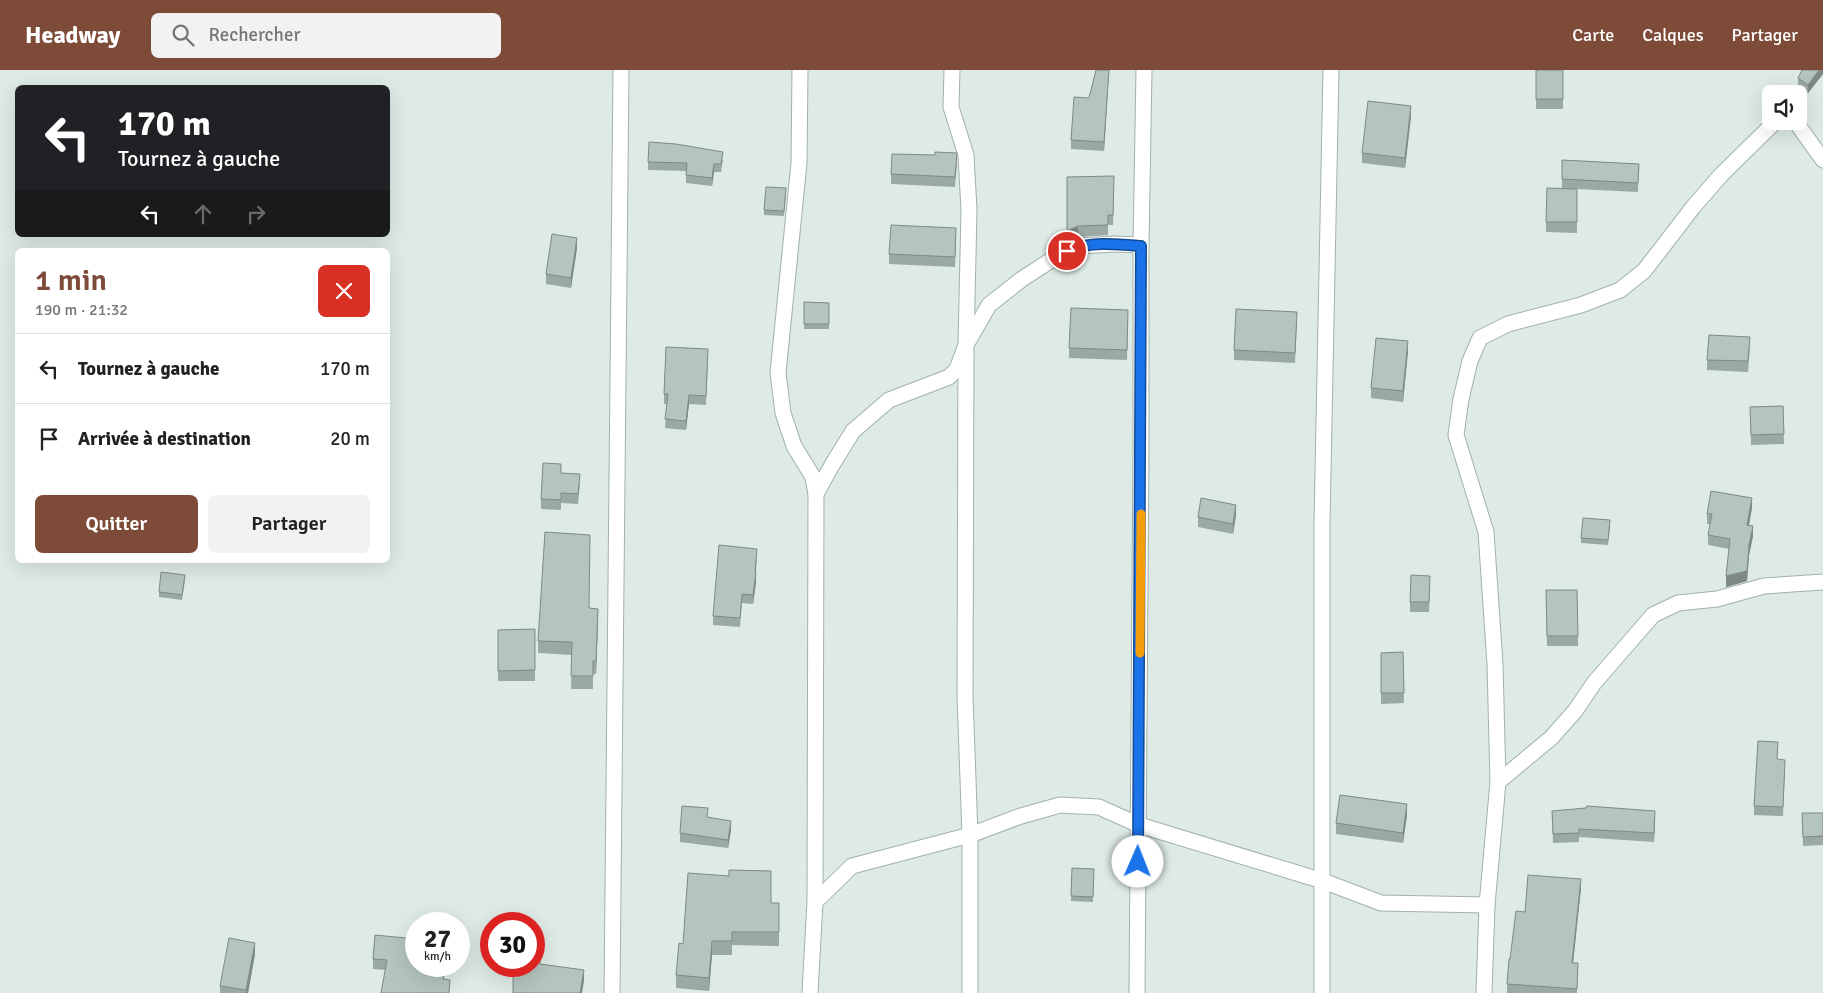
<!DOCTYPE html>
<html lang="fr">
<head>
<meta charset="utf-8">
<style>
  :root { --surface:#fff; --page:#f2f2f2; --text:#222; --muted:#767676; --line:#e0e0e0; --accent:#7f4b39 }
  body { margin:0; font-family:Signika,sans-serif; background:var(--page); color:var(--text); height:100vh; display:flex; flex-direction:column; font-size:19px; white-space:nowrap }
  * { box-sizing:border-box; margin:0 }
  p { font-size:16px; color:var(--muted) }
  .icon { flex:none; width:28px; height:28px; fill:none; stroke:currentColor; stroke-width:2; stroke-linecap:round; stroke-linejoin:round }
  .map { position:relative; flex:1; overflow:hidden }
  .sheet { position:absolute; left:15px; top:178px; width:375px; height:315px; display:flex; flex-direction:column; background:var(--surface); border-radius:8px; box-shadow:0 5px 20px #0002 }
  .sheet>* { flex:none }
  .hud { position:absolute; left:15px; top:15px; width:375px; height:152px; border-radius:8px; box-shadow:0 5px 20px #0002; background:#202124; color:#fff; overflow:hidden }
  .tools { position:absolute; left:1762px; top:15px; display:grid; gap:10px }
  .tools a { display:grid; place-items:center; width:45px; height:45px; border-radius:8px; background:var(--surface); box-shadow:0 5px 20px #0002; font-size:25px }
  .speed { position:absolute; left:405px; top:842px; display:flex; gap:10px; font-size:25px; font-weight:700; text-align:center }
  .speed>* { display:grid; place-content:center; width:65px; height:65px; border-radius:50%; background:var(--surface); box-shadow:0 5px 20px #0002; line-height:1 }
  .speed small { font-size:12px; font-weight:400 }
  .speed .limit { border:8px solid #d22; background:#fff; color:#111 }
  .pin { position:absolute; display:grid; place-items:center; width:42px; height:42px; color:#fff; margin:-21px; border:2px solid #fff; border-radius:50%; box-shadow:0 1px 5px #0007 }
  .me { position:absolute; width:55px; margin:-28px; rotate:1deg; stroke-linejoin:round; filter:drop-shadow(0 0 4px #0008) }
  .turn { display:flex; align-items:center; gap:18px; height:105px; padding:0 20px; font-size:22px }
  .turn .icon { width:65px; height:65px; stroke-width:2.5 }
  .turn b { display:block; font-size:35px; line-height:42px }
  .lanes { display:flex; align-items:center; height:48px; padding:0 20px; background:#0003; justify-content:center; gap:25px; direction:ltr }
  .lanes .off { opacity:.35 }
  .round { display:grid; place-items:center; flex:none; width:52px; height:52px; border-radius:8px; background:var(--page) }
  .summary { display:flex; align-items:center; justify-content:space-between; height:85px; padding:0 20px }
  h1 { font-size:30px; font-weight:600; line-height:38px; color:var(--accent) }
  .primary-button { display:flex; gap:10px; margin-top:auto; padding:10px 20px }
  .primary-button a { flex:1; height:58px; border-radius:8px; background:var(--accent); color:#fff; font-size:20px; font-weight:600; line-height:58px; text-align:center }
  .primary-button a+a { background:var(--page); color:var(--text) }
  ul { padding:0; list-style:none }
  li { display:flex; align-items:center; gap:15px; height:70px; padding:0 20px; border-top:1px solid var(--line) }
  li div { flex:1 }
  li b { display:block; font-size:19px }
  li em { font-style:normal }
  header { display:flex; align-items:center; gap:30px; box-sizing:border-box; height:70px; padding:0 25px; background:var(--accent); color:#fff }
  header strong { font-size:24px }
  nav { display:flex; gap:28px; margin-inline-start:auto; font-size:18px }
  .search { width:350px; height:45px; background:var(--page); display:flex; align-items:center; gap:12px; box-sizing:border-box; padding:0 18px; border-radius:8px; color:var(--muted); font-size:19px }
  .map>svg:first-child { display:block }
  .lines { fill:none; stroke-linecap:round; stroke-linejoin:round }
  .minor-casing { stroke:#a1b1ac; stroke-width:17 }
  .minor { stroke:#fff; stroke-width:15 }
  .wall { fill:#9ba9a3 }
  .shaded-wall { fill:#7e8985 }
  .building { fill:#b4c4be; stroke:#7e8985 }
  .route-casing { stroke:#114b97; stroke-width:12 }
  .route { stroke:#1a73e8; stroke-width:9 }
  .slow { stroke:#f59e0b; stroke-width:9 }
</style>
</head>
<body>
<header>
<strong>Headway</strong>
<div class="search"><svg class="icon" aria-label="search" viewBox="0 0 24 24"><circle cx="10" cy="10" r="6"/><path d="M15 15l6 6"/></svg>Rechercher</div>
<nav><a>Carte</a><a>Calques</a><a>Partager</a></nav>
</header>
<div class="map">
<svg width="1823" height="923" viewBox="0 0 1823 923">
  <rect width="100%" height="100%" fill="#deeae5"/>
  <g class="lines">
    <g class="minor-casing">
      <g id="minor">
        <polyline points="800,0 799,93 778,303 783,343 794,376 813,407 816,424 815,832 810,923"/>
        <polyline points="952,0 951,37 966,85 969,140 966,275 965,626 970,765 970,923"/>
        <polyline points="1795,51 1823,90"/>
        <polyline points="816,424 832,395 853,361 889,330 949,307 957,299 966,275 989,235 1022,209 1056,187 1078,176 1115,174 1141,175"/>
        <polyline points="1498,712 1551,668 1575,641 1594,613 1653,545 1678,533 1717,529 1764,516 1823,512"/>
        <polyline points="815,832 852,796 970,765 1021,746 1060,735 1099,737 1139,755 1323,811 1381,833 1487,835"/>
        <polyline points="612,923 621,0"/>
        <polyline points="1137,923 1141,381 1141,175 1144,0"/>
        <polyline points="1322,923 1322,453 1331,0"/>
        <polyline points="1484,923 1487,835 1498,712 1495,594 1486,462 1456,365 1461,329 1470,291 1480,268 1508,254 1581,235 1620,220 1644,201 1694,136 1721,105 1776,51"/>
      </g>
    </g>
    <use href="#minor" class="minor"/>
  </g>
  <g class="wall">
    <polygon points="1096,0 1109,0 1104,81 1071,79 1071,70 1089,28"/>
    <rect x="1536" y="0" width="27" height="39"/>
    <polygon points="1823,0 1823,4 1808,23 1798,16 1798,8"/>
    <polygon points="1411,46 1405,98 1362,93 1362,83"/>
    <polygon points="723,90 721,102 714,102 712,116 686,113 686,101 648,100 648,92"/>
    <polygon points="1562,90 1639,94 1638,122 1577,119 1577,163 1546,162 1546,152 1573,119 1562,118"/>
    <polygon points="957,93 955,117 891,114 891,104"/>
    <polygon points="1114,106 1113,155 1108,155 1108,165 1078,167 1067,171"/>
    <polygon points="786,123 784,146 764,145 764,140"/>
    <polygon points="956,168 955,197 889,194 889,184"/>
    <polygon points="577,178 571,218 546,214 546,204"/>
    <polygon points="804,232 829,233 829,259 804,259"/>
    <polygon points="1128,250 1127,290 1069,288 1069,278"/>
    <polygon points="1297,252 1295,293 1234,290 1234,280"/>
    <polygon points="1750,277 1748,302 1707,300 1707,290"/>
    <polygon points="1408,281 1403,332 1371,328 1371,318"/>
    <polygon points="708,289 706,335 689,334 686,360 665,358 667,334 664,334 664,324"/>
    <polygon points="1783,336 1784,374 1751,375 1750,337"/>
    <polygon points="561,403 580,414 578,434 561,433 561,440 541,439 541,429"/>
    <polygon points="1752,438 1749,455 1753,466 1749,485 1747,511 1726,517 1729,479 1708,475 1708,465 1710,454 1707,454 1707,444"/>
    <polygon points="1236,445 1233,464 1198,457 1198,447"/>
    <polygon points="1610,456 1608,475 1581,473 1581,468"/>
    <polygon points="757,488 756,502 756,512 753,534 742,533 740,557 713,555 713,546"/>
    <polygon points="185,510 182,530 159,527 159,522"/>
    <polygon points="1430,516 1429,542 1410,542 1410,532"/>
    <polygon points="1546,520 1577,520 1578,576 1547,576"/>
    <polygon points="589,538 598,551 596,604 593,604 593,619 571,619 572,585 538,583 538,571"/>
    <polygon points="535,559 535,611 498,611 498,560"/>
    <polygon points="1403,582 1404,633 1381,634 1381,583"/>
    <polygon points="1778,689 1785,699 1783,746 1754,745 1754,736"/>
    <polygon points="1552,741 1655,749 1654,772 1579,767 1579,772 1553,773"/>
    <polygon points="1802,743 1823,743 1823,775 1803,776"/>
    <polygon points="1407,745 1403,773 1336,764 1336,753"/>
    <polygon points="731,760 728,778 680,772 680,763"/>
    <polygon points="1072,798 1094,799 1093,832 1071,831"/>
    <polygon points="1581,818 1573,893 1578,893 1577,923 1507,923 1507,914 1510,889 1525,842"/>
    <polygon points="771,833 779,833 779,876 732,875 732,885 712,885 709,921 676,918 676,905 683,874"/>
    <polygon points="375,865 416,896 445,896 444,909 386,900 373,899 373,889"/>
    <polygon points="255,884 248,923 220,923 220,916"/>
  </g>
  <g class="shaded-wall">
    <polygon points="1109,0 1104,81 1104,72"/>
    <polygon points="1819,0 1823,0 1823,4 1808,23 1808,15"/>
    <polygon points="1411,36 1411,46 1405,98 1405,88"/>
    <polygon points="714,94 714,102 712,116 712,108"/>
    <polygon points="1078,156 1078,167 1067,171 1067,161"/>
    <polygon points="577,168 577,178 571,218 571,208"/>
    <polygon points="1408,271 1408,281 1403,332 1403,321"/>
    <polygon points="689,325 689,334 686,360 686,351"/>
    <polygon points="1752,428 1752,438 1747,465 1747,455"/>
    <polygon points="1236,435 1236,445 1233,464 1233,454"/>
    <polygon points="1753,456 1753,466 1749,485 1747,511 1726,517 1726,506 1749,475"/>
    <polygon points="756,502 756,512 753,534 753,525"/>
    <polygon points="598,539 598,551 596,604 596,591"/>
    <polygon points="1407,734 1407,745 1403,773 1403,763"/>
    <polygon points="1655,741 1655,749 1654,772 1654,763"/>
    <polygon points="731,751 731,760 728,778 728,770"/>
    <polygon points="1581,809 1581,818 1572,902 1572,893"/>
    <polygon points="712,871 712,885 709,921 709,908"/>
    <polygon points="255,873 255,884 248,923 246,923"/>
    <polygon points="444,896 445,896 443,919 443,909"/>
    <polygon points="584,900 584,911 582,923 580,923"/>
  </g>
  <g class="building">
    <polygon points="1096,0 1109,0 1104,72 1071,70 1074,27 1089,28"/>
    <rect x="1536" y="0" width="27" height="29"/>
    <polygon points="1802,0 1819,0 1808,15 1798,8"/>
    <polygon points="1368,31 1411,36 1405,88 1362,83"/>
    <polygon points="649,72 676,74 723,82 721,94 714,94 712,108 686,105 687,93 648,92"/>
    <polygon points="935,82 957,83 955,107 891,104 892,84 935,85"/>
    <polygon points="1562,90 1639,94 1638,113 1562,109"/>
    <polygon points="1114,106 1113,145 1108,145 1108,155 1078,156 1067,161 1067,107"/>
    <polygon points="766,117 786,118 784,141 764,140"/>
    <polygon points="1547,118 1577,119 1577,152 1546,152"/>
    <polygon points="891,155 956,158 955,187 889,184"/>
    <polygon points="552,164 577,168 571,208 546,204"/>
    <polygon points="804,232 829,233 829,254 804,254"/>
    <polygon points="1071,238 1128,240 1127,280 1069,278"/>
    <polygon points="1236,239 1297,242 1295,283 1234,280"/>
    <polygon points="1709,265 1750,267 1748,291 1707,290"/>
    <polygon points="1376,268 1408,271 1403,321 1371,318"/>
    <polygon points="666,277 708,279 706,326 689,325 686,351 665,349 668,324 664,324"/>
    <polygon points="1783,336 1784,364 1751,365 1750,337"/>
    <polygon points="543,393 561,394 561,403 580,404 578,424 561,423 561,430 541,429"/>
    <polygon points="1711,421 1752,428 1747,455 1753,456 1749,475 1747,501 1726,506 1730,469 1708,465 1712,444 1707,444"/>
    <polygon points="1201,428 1236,435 1233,454 1198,447"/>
    <polygon points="1583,448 1610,450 1608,470 1581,468"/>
    <polygon points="545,462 590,465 589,538 598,539 596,591 593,591 593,606 571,606 572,572 538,571"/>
    <polygon points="719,475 757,479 755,502 756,502 753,525 742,524 740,548 713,546"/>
    <polygon points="161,502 185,505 182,525 159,522"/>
    <polygon points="1411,505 1430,506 1429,532 1410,532"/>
    <polygon points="1546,520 1577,520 1578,566 1547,566"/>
    <polygon points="535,559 535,600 498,601 498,560"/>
    <polygon points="1403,582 1404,623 1381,623 1381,583"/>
    <polygon points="1758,671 1778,672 1777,689 1785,690 1783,737 1754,736"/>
    <polygon points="1340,725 1407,734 1403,763 1336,753"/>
    <polygon points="682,736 708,738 707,747 731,751 728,770 680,763"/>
    <polygon points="1587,736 1655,741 1654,763 1579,759 1579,763 1553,764 1552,741 1586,738"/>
    <polygon points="1802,743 1823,743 1823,766 1803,767"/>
    <polygon points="1072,798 1094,799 1093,827 1071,826"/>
    <polygon points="729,800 771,801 771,833 779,833 779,862 732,862 732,871 712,871 709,908 676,905 679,873 683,874 688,803 729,806"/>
    <polygon points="1528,805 1581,809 1572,893 1578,893 1577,919 1507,914 1509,889 1510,889 1516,841 1525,842"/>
    <polygon points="375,865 416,869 416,896 444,896 443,909 450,910 449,923 381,923 387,890 373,889"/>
    <polygon points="229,868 255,873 246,920 220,916"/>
    <polygon points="540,868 540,894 584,900 580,923 513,923 513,896 534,896 534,869"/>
  </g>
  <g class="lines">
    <g class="route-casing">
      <path id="route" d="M1067,181c22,-10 50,-7 74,-5l-3,616"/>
    </g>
    <use href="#route" class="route"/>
    <polyline class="slow" points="1140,583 1141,444"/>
  </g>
</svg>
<div class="tools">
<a><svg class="icon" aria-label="sound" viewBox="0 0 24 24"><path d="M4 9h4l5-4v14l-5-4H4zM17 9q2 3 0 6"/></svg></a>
</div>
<div class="speed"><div>27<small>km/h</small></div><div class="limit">30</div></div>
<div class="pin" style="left:1067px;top:181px;background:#d93025"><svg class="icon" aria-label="arrive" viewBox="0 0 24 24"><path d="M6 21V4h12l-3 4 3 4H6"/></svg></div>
<svg class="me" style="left:1138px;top:792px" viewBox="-20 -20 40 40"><circle r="19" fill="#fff"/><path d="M0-13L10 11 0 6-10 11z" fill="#1a73e8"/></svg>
<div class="hud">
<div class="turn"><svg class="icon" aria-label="left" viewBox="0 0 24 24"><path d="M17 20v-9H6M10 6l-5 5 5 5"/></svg><div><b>170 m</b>Tournez à gauche</div></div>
<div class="lanes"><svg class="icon" aria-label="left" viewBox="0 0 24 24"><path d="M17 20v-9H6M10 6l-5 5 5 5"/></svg><svg class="icon off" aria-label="ahead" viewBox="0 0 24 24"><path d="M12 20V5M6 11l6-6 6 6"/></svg><svg class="icon off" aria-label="right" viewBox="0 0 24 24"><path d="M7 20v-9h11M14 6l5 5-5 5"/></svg></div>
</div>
<section class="sheet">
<div class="summary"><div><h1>1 min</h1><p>190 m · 21:32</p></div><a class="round" style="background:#d93025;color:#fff"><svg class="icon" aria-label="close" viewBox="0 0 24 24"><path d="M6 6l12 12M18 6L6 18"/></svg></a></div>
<ul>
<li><svg class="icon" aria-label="left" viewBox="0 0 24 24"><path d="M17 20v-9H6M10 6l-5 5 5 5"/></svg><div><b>Tournez à gauche</b></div><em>170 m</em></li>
<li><svg class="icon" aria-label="arrive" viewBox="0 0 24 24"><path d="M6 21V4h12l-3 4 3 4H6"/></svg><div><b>Arrivée à destination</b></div><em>20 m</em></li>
</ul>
<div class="primary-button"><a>Quitter</a><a>Partager</a></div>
</section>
</div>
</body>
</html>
